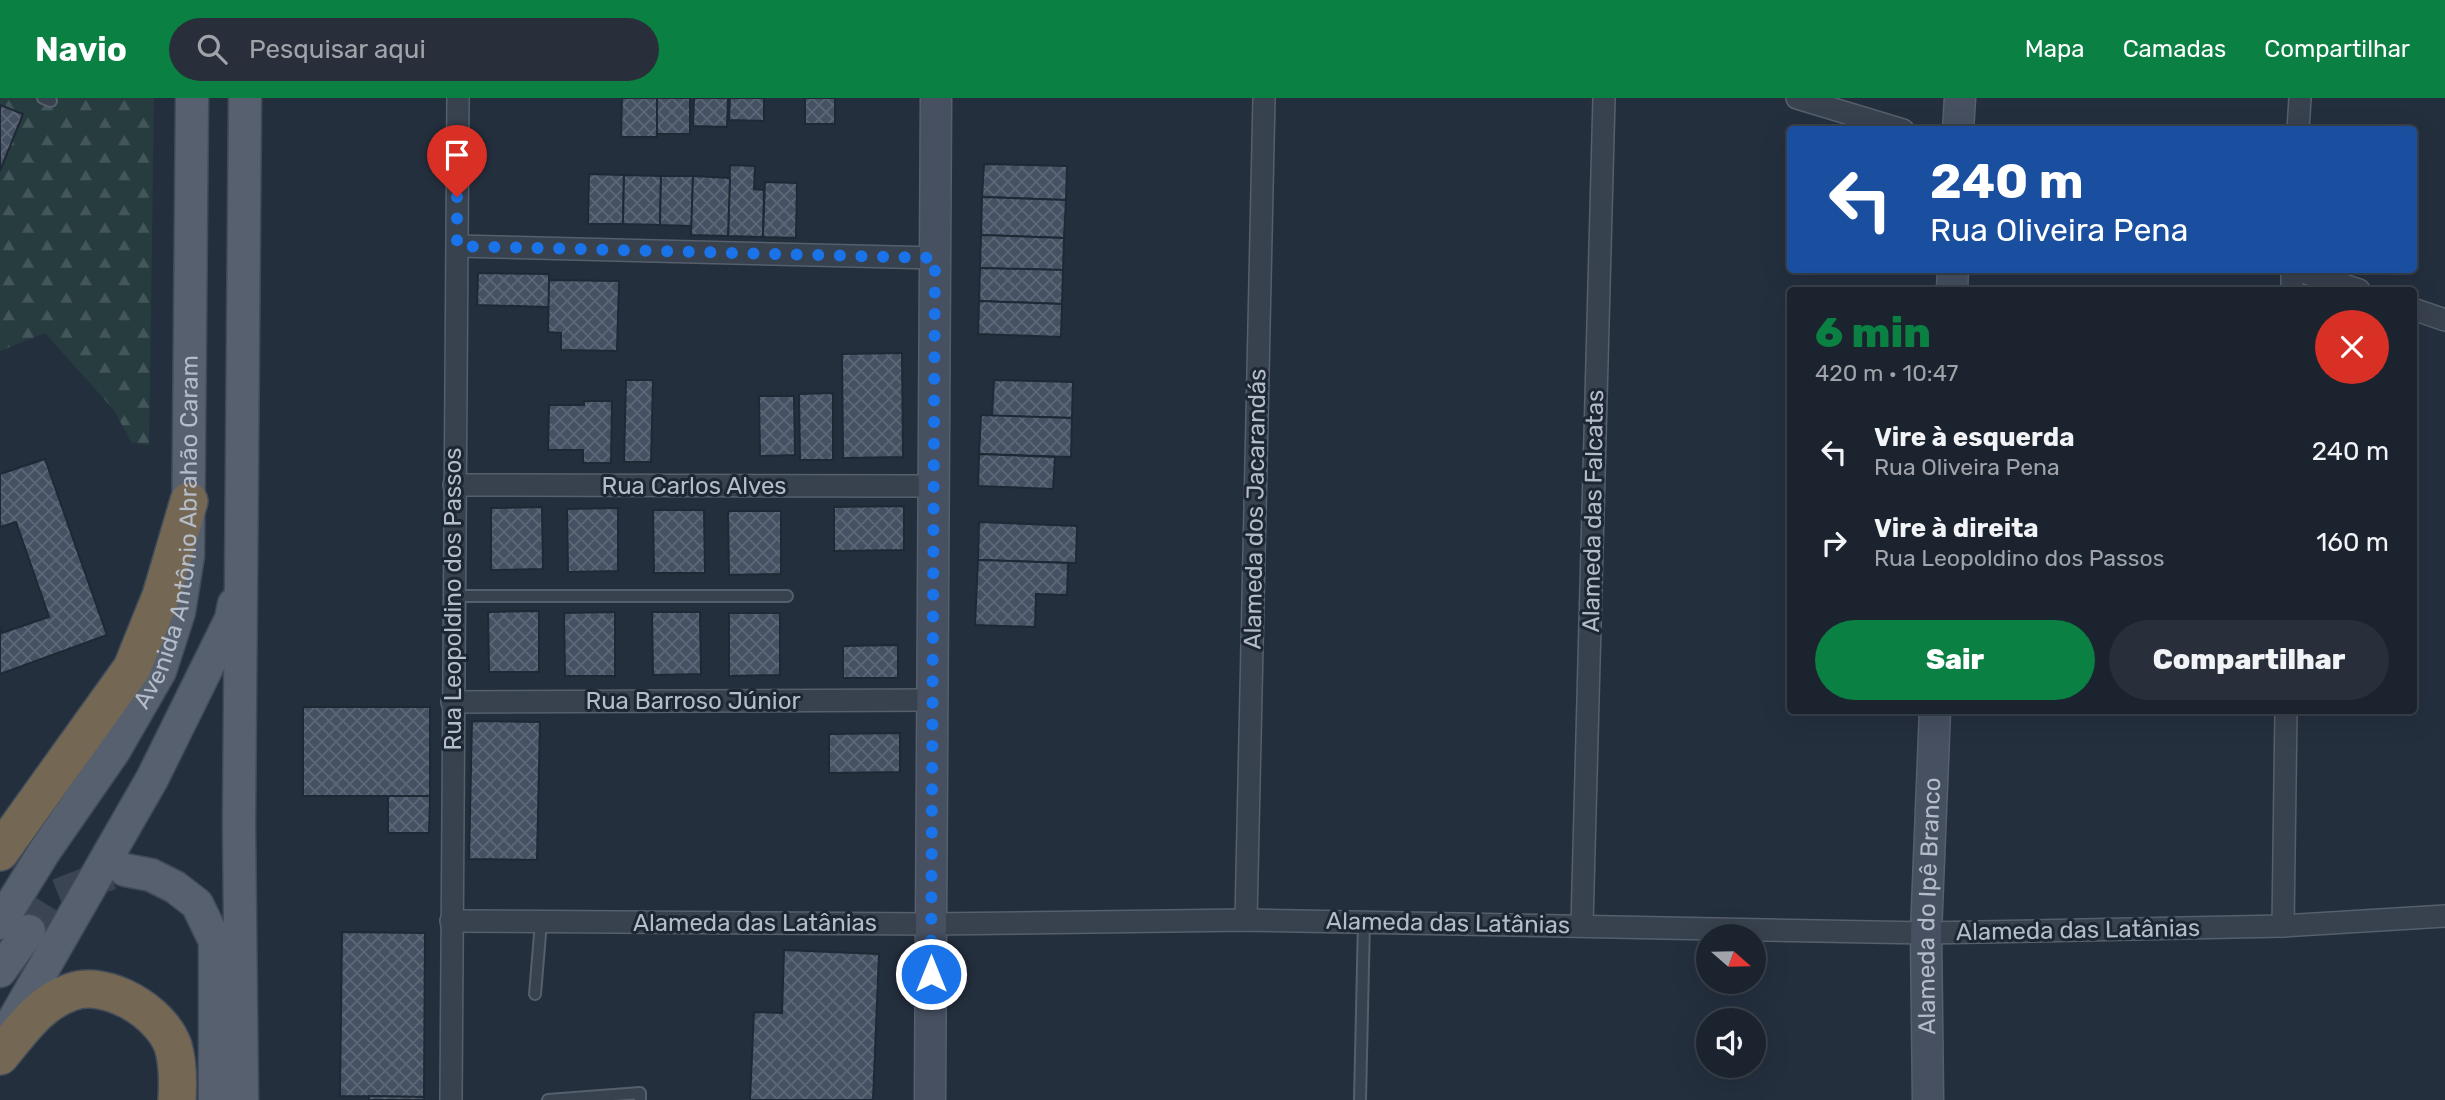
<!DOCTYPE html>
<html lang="pt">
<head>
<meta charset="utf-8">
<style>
  :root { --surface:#1b232e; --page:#282f3a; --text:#f1f3f6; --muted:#a0a4aa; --line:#39404a; --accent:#0b8043 }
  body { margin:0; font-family:Rubik,sans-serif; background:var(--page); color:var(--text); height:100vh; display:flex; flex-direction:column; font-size:26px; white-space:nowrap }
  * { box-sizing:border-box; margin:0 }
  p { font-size:23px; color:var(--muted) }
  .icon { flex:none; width:38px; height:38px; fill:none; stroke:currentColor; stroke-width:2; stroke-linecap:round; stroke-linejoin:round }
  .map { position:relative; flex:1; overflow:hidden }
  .details { position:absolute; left:1787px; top:189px; width:630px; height:427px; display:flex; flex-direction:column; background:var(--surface); border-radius:7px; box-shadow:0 7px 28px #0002,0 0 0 2px var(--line) }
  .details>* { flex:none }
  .top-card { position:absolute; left:1787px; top:28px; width:630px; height:147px; border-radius:7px; box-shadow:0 7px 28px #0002,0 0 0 2px var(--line); background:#1a4fa0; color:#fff; overflow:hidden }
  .needle { width:46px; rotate:110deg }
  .controls { position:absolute; left:1696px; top:826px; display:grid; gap:14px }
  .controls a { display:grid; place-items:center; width:70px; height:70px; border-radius:50%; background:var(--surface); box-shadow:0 7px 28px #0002,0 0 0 2px var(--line); font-size:35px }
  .pin { position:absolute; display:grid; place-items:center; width:60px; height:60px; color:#fff; margin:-72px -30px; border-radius:50% 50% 50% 0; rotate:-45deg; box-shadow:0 0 7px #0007 }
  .pin .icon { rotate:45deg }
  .me { position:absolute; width:77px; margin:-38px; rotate:0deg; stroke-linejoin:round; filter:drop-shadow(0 0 5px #0008) }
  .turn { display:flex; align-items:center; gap:24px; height:147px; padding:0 28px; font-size:32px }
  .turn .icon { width:91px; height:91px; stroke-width:2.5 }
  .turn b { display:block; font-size:49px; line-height:60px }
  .round { display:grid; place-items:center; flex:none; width:74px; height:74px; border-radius:37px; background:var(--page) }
  .head { display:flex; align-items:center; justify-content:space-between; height:119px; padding:0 28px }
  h1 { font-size:42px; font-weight:800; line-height:52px; color:var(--accent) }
  .button { display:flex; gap:14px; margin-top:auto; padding:14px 28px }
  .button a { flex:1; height:80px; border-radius:42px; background:var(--accent); color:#fff; font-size:28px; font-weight:800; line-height:80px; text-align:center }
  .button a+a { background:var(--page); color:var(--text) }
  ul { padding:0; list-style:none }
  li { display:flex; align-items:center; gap:21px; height:91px; padding:0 28px }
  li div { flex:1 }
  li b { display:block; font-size:26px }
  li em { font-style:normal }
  header { display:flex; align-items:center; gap:42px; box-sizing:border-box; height:98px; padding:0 35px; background:var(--accent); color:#fff }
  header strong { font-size:33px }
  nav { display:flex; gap:38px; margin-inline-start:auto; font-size:24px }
  .search { width:490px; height:63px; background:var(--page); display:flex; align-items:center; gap:18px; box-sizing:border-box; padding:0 24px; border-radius:38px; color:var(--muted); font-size:26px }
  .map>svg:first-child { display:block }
  .forest { fill:url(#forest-firs) }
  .building { fill:url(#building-cross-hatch); stroke:#1f2835; stroke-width:2 }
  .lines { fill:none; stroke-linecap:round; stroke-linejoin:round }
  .primary-tunnel { stroke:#3a4453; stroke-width:32; stroke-dasharray:32 16; stroke-linecap:butt }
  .lane-casing { stroke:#565f6c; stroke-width:14 }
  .street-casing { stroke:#565f6c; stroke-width:24 }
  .secondary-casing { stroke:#565f6c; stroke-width:33 }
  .primary-casing { stroke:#414a57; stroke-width:35 }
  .highway-casing { stroke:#434c59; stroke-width:40 }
  .lane { stroke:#38414e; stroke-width:10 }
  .street { stroke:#38414e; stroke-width:21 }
  .secondary { stroke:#465061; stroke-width:30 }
  .primary { stroke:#56606e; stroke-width:32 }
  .highway { stroke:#746855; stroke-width:37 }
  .route { stroke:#1a73e8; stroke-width:12; stroke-dasharray:0 21.6 }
  .labels { text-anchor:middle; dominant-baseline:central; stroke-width:6; stroke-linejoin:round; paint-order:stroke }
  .street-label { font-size:24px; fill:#b4bcc9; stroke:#1d2633 }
</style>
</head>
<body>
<header>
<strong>Navio</strong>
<div class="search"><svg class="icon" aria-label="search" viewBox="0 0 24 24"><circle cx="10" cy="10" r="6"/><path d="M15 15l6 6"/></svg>Pesquisar aqui</div>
<nav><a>Mapa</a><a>Camadas</a><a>Compartilhar</a></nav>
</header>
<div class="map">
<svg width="2445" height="1002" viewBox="0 0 2445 1002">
  <defs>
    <pattern id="forest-firs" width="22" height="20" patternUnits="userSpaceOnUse" patternTransform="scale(1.75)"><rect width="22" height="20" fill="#263c3f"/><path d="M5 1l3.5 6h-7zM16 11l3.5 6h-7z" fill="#435659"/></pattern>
    <pattern id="building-cross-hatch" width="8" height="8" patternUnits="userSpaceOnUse" patternTransform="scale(1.75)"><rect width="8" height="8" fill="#455162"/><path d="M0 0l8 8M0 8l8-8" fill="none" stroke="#5d6877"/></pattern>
  </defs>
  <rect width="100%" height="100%" fill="#242f3e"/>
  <polygon class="forest" points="0,0 154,0 149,347 131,344 114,312 45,235 0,253"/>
  <g class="building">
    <polygon points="622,0 657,0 657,39 621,39"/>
    <rect x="657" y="0" width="33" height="36"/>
    <polygon points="694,0 728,0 727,29 693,28"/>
    <polygon points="730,0 764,0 764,23 729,22"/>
    <rect x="805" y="0" width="30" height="26"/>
    <polygon points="0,7 23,16 0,73"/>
    <polygon points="984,66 1067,68 1066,102 982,99"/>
    <polygon points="730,67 755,68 754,91 764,92 763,139 728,138"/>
    <polygon points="589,76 624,77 623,126 588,126"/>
    <polygon points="624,77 661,78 660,127 623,126"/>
    <polygon points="661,78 693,78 692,128 660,127"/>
    <polygon points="693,78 730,80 728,138 691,137"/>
    <polygon points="765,84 797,85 796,140 763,139"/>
    <polygon points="982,99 1066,102 1064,140 981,137"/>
    <polygon points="981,137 1064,140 1063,172 980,170"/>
    <polygon points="980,170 1063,172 1062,206 979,203"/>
    <polygon points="478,175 549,176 549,209 477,207"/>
    <polygon points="549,182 619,183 617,253 561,252 561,235 548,234"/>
    <polygon points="979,203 1062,206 1061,239 978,236"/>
    <polygon points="902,255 903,359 843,360 842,256"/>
    <polygon points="626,282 653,282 651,364 624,364"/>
    <polygon points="994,282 1073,284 1072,320 992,318"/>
    <polygon points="833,295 833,362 800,362 799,296"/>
    <polygon points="759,298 794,298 795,357 760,358"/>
    <polygon points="584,303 612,303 611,365 583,365 583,352 548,352 549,307 584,307"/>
    <polygon points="981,317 1072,320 1071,359 979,356"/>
    <polygon points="979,356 1055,359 1053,391 978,388"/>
    <polygon points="45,361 107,537 0,576 0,529 2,535 49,519 16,424 0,429 0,376"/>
    <polygon points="904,408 904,452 834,453 834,409"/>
    <polygon points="542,409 543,471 491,472 491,410"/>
    <polygon points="618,410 618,473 568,474 567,411"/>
    <polygon points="653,412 704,412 705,475 654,475"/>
    <polygon points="728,413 781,413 781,476 729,477"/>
    <polygon points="979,424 1077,428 1076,465 978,462"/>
    <polygon points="978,462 1068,465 1067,497 1036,496 1035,529 975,527"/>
    <polygon points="539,513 539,574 489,574 488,514"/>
    <polygon points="615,514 615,578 565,578 564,515"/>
    <polygon points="652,514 700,514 701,576 653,577"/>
    <polygon points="729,515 780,515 780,577 729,578"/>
    <polygon points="898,547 898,580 843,580 843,548"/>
    <rect x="303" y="609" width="127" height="89"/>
    <polygon points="472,623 540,624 537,762 469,761"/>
    <polygon points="900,635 900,674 829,675 829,636"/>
    <polygon points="388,698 430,698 429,735 388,735"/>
    <polygon points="342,834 425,835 424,999 340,998"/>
    <polygon points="784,852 879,856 873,1002 750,1002 754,914 782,915"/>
    <polygon points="369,998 424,999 424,1002 369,1002"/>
  </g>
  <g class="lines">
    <polyline class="primary-tunnel" points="29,833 50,800 110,776"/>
    <g class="lane-casing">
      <g id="lane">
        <polyline points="43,0 51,3"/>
        <polyline points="453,498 787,498"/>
        <polyline points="535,896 541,824"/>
        <polyline points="548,1002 640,995 640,1002"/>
        <polyline points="1360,1002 1364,823"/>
      </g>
    </g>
    <g class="street-casing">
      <g id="street">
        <polyline points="1797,0 1903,32"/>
        <polyline points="2298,32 2300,0"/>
        <polyline points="457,148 935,160"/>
        <polyline points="2297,172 2359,192"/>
        <polyline points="2292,192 2292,172"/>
        <polyline points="2413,211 2445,222"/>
        <polyline points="454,387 934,388"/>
        <polyline points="452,604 933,602"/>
        <polyline points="1246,822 1264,0"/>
        <polyline points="451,823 931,826 1246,822 1926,835 2283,828 2445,818"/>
        <polyline points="1582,827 1604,0"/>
        <polyline points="2283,828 2286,612"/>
        <polyline points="451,1002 458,0"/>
      </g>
    </g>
    <g class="secondary-casing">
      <g id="secondary">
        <polyline points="1958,32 1960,0"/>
        <polyline points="1952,192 1953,172"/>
        <polyline points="930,1002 936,0"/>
        <path id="s1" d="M1928,1002l-2,-167 9,-223"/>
      </g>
    </g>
    <g class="primary-casing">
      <g id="primary">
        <polyline points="125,772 151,777 175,789 197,806 215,843 215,1002"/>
        <path id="s2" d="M0,825l44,-71 70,-101 46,-80 19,-59 9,-56 4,-458"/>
        <polyline points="0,873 29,833"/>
        <polyline points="4,939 152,681 231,521 234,506"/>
        <polyline points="242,1002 239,726 245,0"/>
      </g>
    </g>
    <g class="highway-casing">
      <g id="highway">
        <polyline points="0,754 132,570 161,498 189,403"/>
        <path d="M0,958c21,-25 39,-53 71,-64 36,-13 90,20 102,54 5,16 5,37 4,54"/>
      </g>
    </g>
    <use href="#lane" class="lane"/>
    <use href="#street" class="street"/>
    <use href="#secondary" class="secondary"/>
    <use href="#primary" class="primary"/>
    <use href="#highway" class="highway"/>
  </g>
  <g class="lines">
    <polyline class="route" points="457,99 457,148 935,160 931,876"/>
  </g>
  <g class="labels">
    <g class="street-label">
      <text x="694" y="388">Rua Carlos Alves</text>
      <text transform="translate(1255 411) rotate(-89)">Alameda dos Jacarandás</text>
      <text transform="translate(1593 413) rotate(-89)">Alameda das Falcatas</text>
      <text stroke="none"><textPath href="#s2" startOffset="438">Avenida Antônio Abrahão Caram</textPath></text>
      <text transform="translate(453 501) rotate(-90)">Rua Leopoldino dos Passos</text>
      <text x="693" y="603">Rua Barroso Júnior</text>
      <text stroke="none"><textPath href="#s1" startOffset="194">Alameda do Ipê Branco</textPath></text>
      <text x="755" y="825">Alameda das Latânias</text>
      <text transform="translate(1448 825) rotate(1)">Alameda das Latânias</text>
      <text transform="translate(2078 832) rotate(-1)">Alameda das Latânias</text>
    </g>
  </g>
</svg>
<div class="controls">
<a><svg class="needle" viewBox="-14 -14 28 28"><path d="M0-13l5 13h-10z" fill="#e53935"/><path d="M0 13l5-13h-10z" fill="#a0a4aa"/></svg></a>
<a><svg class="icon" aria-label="sound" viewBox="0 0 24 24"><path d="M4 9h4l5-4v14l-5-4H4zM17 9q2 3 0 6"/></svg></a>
</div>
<div class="pin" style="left:457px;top:99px;background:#d93025"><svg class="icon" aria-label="arrive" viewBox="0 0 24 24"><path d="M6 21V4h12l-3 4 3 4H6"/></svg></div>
<svg class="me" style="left:931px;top:876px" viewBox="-20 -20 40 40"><circle r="17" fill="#1a73e8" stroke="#fff" stroke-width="3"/><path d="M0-11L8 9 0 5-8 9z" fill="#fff"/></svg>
<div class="top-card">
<div class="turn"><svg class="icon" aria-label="left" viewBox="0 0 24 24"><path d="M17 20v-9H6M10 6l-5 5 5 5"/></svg><div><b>240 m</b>Rua Oliveira Pena</div></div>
</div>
<section class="details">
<div class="head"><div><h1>6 min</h1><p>420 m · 10:47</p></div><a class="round" style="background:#d93025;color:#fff"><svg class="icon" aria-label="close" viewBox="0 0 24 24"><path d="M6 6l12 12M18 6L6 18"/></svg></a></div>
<ul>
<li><svg class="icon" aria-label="left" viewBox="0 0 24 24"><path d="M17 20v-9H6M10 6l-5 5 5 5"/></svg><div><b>Vire à esquerda</b><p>Rua Oliveira Pena</p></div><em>240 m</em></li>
<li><svg class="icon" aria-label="right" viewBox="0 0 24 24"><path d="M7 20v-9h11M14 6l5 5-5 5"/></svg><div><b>Vire à direita</b><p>Rua Leopoldino dos Passos</p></div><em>160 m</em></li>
</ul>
<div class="button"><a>Sair</a><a>Compartilhar</a></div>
</section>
</div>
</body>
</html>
